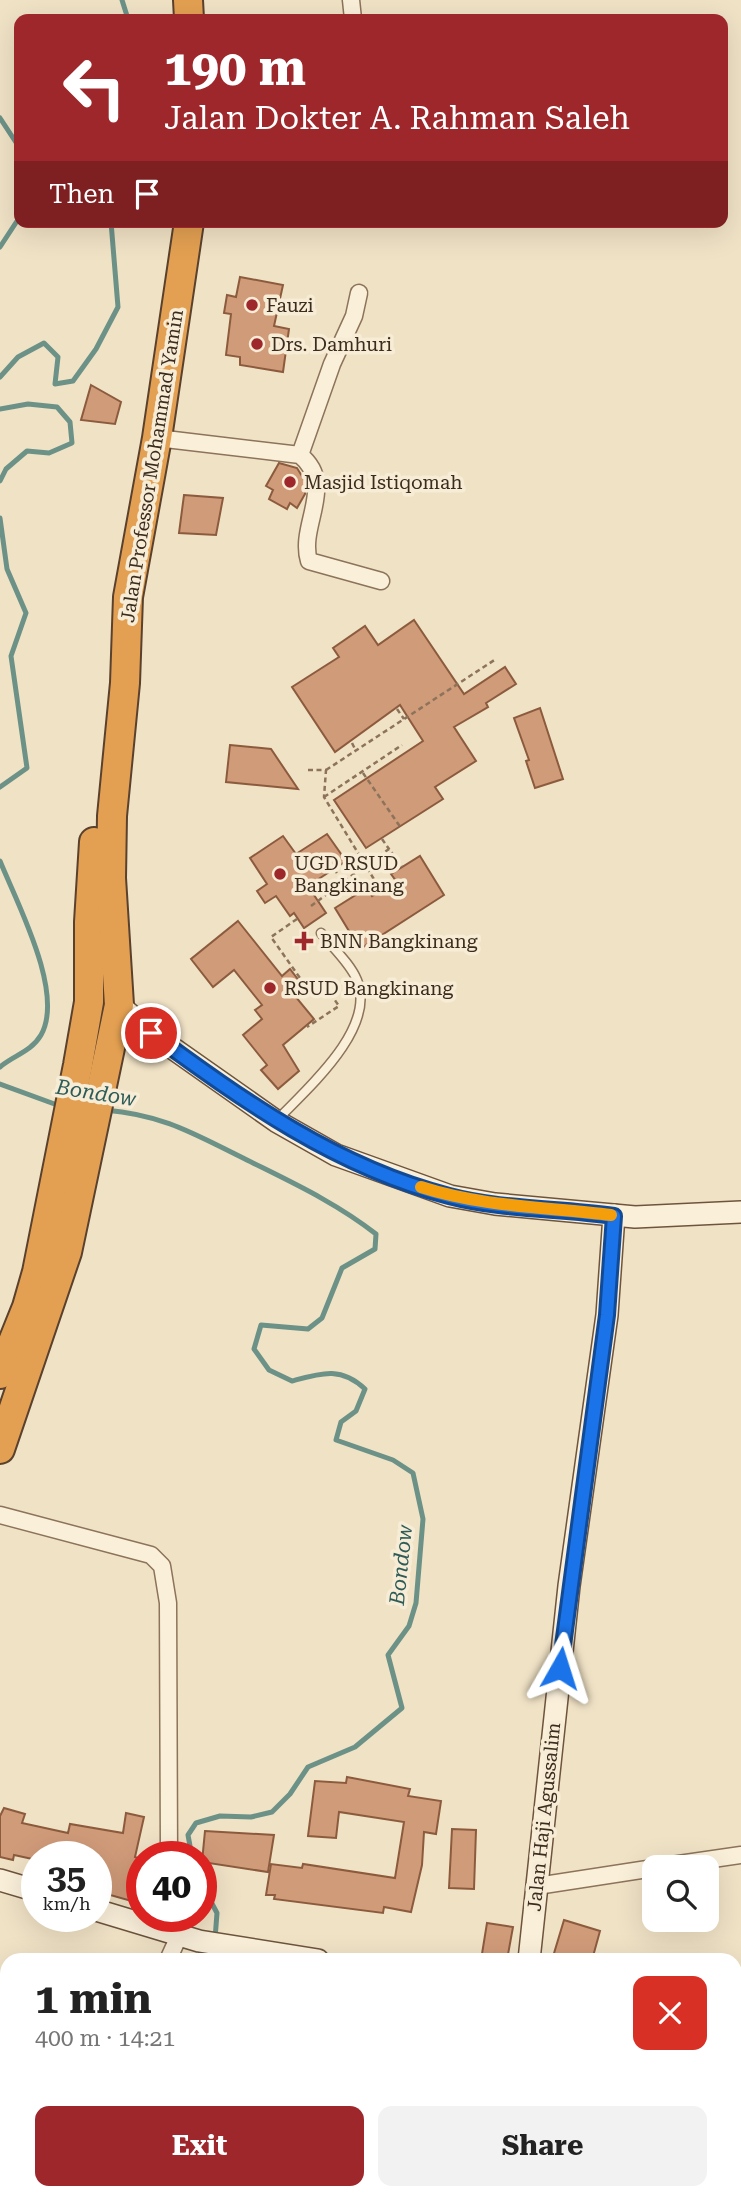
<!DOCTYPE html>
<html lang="en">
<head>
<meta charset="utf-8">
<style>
  :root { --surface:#fff; --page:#f2f2f2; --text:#222; --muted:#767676; --accent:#9e272b }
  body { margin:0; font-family:"Roboto Serif",serif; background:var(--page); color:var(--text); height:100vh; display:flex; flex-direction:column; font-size:26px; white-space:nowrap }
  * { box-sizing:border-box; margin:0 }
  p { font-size:23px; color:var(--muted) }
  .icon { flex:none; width:38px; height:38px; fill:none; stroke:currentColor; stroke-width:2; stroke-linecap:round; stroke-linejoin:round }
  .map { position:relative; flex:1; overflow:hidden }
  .side { position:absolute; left:0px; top:1953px; width:742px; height:247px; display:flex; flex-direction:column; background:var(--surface); border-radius:21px 21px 0 0; box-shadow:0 7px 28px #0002 }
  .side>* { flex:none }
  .hud { position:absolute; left:14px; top:14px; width:714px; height:214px; border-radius:14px; box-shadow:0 7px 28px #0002; background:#9e272b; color:#fff; overflow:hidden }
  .buttons { position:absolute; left:642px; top:1855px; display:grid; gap:14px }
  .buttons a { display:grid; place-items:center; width:77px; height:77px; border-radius:14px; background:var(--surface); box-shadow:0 7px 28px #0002; font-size:35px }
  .speed { position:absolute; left:21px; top:1841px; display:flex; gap:14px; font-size:35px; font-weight:700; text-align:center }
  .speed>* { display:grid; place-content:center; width:91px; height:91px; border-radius:50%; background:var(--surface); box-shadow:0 7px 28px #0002; line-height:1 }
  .speed small { font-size:18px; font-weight:400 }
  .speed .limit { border:10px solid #d22; background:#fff; color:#111 }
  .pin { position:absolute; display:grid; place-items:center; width:60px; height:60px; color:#fff; margin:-30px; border:4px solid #fff; border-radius:50%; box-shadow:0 2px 7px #0007 }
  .me { position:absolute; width:77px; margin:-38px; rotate:6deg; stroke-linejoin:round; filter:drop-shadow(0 0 5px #0008) }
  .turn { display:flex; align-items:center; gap:24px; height:147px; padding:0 35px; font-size:32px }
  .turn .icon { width:91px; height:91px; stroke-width:2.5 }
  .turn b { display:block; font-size:49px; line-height:60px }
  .then { display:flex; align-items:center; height:66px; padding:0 35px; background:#0003; gap:14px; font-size:26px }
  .round { display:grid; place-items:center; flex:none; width:74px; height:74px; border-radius:14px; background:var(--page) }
  .overview { display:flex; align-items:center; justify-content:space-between; height:119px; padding:0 35px }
  h1 { font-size:42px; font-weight:700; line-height:52px }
  .button { display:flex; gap:14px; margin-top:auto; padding:14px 35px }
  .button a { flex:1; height:80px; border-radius:14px; background:var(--accent); color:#fff; font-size:28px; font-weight:700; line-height:80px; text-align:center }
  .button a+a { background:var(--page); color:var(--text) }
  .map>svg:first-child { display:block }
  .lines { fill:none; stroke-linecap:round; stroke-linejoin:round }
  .stream { stroke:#6c9288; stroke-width:5 }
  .building { fill:#d09b79; stroke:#8c5b3e; stroke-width:2 }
  .lane-casing { stroke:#8c735a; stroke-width:11 }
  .street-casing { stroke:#8c735a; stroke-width:19 }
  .secondary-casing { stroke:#6e543d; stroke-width:24 }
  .highway-casing { stroke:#5a412e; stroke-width:32 }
  .path { stroke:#8c735a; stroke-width:2.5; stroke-dasharray:5 3.5; stroke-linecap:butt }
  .lane { stroke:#faefd9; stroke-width:8 }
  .street { stroke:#faefd9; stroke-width:16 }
  .secondary { stroke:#faefd9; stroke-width:21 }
  .highway { stroke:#e3a052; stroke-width:28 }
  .route-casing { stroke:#114b97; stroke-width:18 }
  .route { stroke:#1a73e8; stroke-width:12 }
  .slow { stroke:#f59e0b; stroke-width:12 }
  .poi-dot { fill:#9e272b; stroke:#f7ecd5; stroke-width:2.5 }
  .labels { text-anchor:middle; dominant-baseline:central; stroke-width:7; stroke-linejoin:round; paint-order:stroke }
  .poi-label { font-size:19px; fill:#3c2c1e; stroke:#f7ecd5; text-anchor:start }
  .street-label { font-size:19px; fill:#3c2c1e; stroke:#f7ecd5 }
  .water-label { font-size:21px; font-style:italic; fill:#2d5c58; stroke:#f7ecd5 }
</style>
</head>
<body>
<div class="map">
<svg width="741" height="2199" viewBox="0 0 741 2199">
  <rect width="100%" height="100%" fill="#f0e2c5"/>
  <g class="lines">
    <g class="stream">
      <polyline points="122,0 128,19"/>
      <polyline points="0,118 19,147"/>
      <polyline points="0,247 19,218"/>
      <polyline points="0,377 18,357 44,343 58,357 55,384 73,381 96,349 118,307 111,222"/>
      <polyline points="0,409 28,404 57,407 70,422 72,443 49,453 27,451 6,469 0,481"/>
      <polyline points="0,518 7,569 26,613 11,656 27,768 0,787"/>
      <path d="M0,861c17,42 65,132 41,174 -10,17 -27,20 -41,32"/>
      <polyline points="0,1084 60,1106"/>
      <path d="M105,1110c59,5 89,24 140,49 46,23 90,43 131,75l-1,15 -33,19 -20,50 -14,11 -47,-4 -7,24 15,21 23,11c29,-8 49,-15 73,8l-9,22 -15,11 -5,18 57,20 20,13 10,46 -7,84 -7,23 -21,29 14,53 -47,39 -47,20 -18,27 -18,18 -21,5 -31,-1 -24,7 -8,12 4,22"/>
      <polyline points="201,1883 217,1913 215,1939"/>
      <polyline points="154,2199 156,2193"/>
    </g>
  </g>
  <g class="building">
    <polygon points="240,277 283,285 274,326 289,329 283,372 240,365 240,357 226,355 231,314 224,313 227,295 236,297"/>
    <polygon points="91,385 121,402 115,424 81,420"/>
    <polygon points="279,463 297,468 305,481 305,494 297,508 290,503 287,509 269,499 273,490 266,486"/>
    <polygon points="184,495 223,498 216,535 179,533"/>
    <polygon points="414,620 464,694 505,667 516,684 486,703 488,707 454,727 476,761 435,787 443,799 366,848 334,800 423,741 400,705 335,752 292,687 339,657 333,648 365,626 378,645"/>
    <polygon points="540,708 563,779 535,788 526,761 529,760 514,718"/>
    <polygon points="230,745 271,749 298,789 226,782"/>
    <polygon points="327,834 346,861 308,886 326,913 304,928 294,913 290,916 276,896 265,903 257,891 267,884 250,858 283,836 296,854"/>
    <polygon points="420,856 444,895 360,949 335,908 367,888 372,896 396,881 391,874"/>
    <polygon points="238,921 282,976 290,969 300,982 290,990 314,1019 283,1045 299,1071 278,1089 261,1070 267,1065 243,1035 262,1019 255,1010 262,1005 234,970 213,987 191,959"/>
    <polygon points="347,1777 410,1789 408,1796 441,1801 436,1834 424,1832 422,1865 411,1912 384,1907 383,1913 274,1899 275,1895 266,1895 271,1864 302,1868 303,1864 395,1878 404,1822 339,1812 336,1838 308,1836 315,1781 346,1783"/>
    <polygon points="4,1808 25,1814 22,1823 68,1833 70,1824 123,1833 126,1813 144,1817 135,1857 142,1859 142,1904 96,1891 96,1857 37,1857 37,1860 14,1855 13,1860 0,1857 0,1816"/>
    <polygon points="452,1829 476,1830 474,1889 449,1888"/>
    <polygon points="205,1831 274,1835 268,1872 202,1862"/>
    <polygon points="564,1920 600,1931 592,1960 552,1960"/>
    <polygon points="487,1923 513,1927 507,1960 481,1960"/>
  </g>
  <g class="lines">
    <g class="lane-casing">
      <path id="lane" d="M278,1119c30,-31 99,-91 79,-139 -7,-17 -25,-33 -36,-47"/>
    </g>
    <g class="street-casing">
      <g id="street">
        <polyline points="351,0 353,19"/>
        <path d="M157,438l143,17c37,30 -2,70 9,106l72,20"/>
        <polyline points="300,455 332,364 354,316 359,293"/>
        <polyline points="0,1515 151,1555 162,1566 168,1603 169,1857"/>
        <polyline points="658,1867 741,1855"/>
        <polyline points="537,1886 654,1868"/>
        <polyline points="168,1960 179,1936 176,1916"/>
        <polyline points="0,1987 7,1989"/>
        <polyline points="0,2117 7,2120"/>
        <polyline points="68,2199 70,2193"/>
      </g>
    </g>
    <g class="secondary-casing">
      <g id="secondary">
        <polyline points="119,1005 151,1033 276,1121 336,1155 450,1196 495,1204 635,1217 741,1212"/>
        <polyline points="0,1880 37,1891"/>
        <polyline points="96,1910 199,1941 318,1960"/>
        <polyline points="529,1960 569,1586 607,1315 614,1215"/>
        <polyline points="735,2018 741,2019"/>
        <polyline points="498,2199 499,2193"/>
      </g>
    </g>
    <g class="highway-casing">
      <g id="highway">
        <polyline points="188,0 189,19"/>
        <polyline points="0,1374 27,1307 37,1272 78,1065 89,1002 89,922 94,842"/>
        <polyline points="0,1449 67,1252 119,1005 111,878 112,816 125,683 128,597 157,438 189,222"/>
      </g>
    </g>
    <g class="path">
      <polyline points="397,709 404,719"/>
      <polyline points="352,743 356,751"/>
      <polyline points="308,770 326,770 324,797 375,881"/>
      <polyline points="326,770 496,659"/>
      <polyline points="363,773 401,828"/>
      <polyline points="324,797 402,745"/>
      <polyline points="382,839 389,849"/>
      <polyline points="334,869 343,882 389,849 402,867"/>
      <polyline points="311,906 343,882 353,896"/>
      <polyline points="297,919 271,937 312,995 325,986 339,1006 307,1027"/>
      <polyline points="665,2199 666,2193"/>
    </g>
    <use href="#lane" class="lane"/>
    <use href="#street" class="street"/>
    <use href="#secondary" class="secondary"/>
    <use href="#highway" class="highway"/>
  </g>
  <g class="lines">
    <g class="route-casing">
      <path id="route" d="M151,1033c93,68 185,134 298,163 53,14 111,12 165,20l-7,99 -47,353"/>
    </g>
    <use href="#route" class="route"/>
    <path class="slow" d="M421,1187c62,20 126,20 190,28"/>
  </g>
  <g class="poi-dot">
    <circle cx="252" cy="305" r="7"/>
    <circle cx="257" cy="344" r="7"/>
    <circle cx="290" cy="482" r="7"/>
    <circle cx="280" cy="874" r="7"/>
    <path d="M300.5 930.5h7v7h7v7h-7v7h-7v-7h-7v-7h7z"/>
    <circle cx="270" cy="988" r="7"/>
  </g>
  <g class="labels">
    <g class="poi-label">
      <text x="266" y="305">Fauzi</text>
      <text x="271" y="344">Drs. Damhuri</text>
      <text x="304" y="482">Masjid Istiqomah</text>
      <text x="294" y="863">UGD RSUD<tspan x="294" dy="22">Bangkinang</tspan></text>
      <text x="320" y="941">BNN Bangkinang</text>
      <text x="284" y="988">RSUD Bangkinang</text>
    </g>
    <g class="street-label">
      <text transform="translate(152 466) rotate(-81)">Jalan Professor Mohammad Yamin</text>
      <text transform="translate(544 1817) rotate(-84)">Jalan Haji Agussalim</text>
    </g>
    <g class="water-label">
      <text transform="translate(96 1093) rotate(9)">Bondow</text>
      <text transform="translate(401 1565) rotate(-84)">Bondow</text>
    </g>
  </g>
</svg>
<div class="buttons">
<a><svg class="icon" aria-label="search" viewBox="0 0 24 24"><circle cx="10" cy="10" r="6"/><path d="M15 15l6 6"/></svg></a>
</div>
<div class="speed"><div>35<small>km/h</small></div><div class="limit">40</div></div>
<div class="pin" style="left:151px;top:1033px;background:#d93025"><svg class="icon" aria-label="arrive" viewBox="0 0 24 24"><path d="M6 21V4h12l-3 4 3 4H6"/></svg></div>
<svg class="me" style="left:560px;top:1668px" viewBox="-20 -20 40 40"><path d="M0-17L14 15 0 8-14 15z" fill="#1a73e8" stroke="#fff" stroke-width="4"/></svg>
<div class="hud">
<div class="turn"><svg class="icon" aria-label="left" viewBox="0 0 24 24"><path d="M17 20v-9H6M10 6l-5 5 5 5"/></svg><div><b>190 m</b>Jalan Dokter A. Rahman Saleh</div></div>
<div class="then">Then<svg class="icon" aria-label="arrive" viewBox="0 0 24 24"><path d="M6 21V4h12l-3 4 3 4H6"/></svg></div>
</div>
<section class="side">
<div class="overview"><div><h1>1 min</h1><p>400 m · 14:21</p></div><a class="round" style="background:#d93025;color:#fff"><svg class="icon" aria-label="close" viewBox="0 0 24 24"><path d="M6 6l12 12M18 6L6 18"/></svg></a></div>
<div class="button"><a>Exit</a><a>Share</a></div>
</section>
</div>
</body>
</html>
